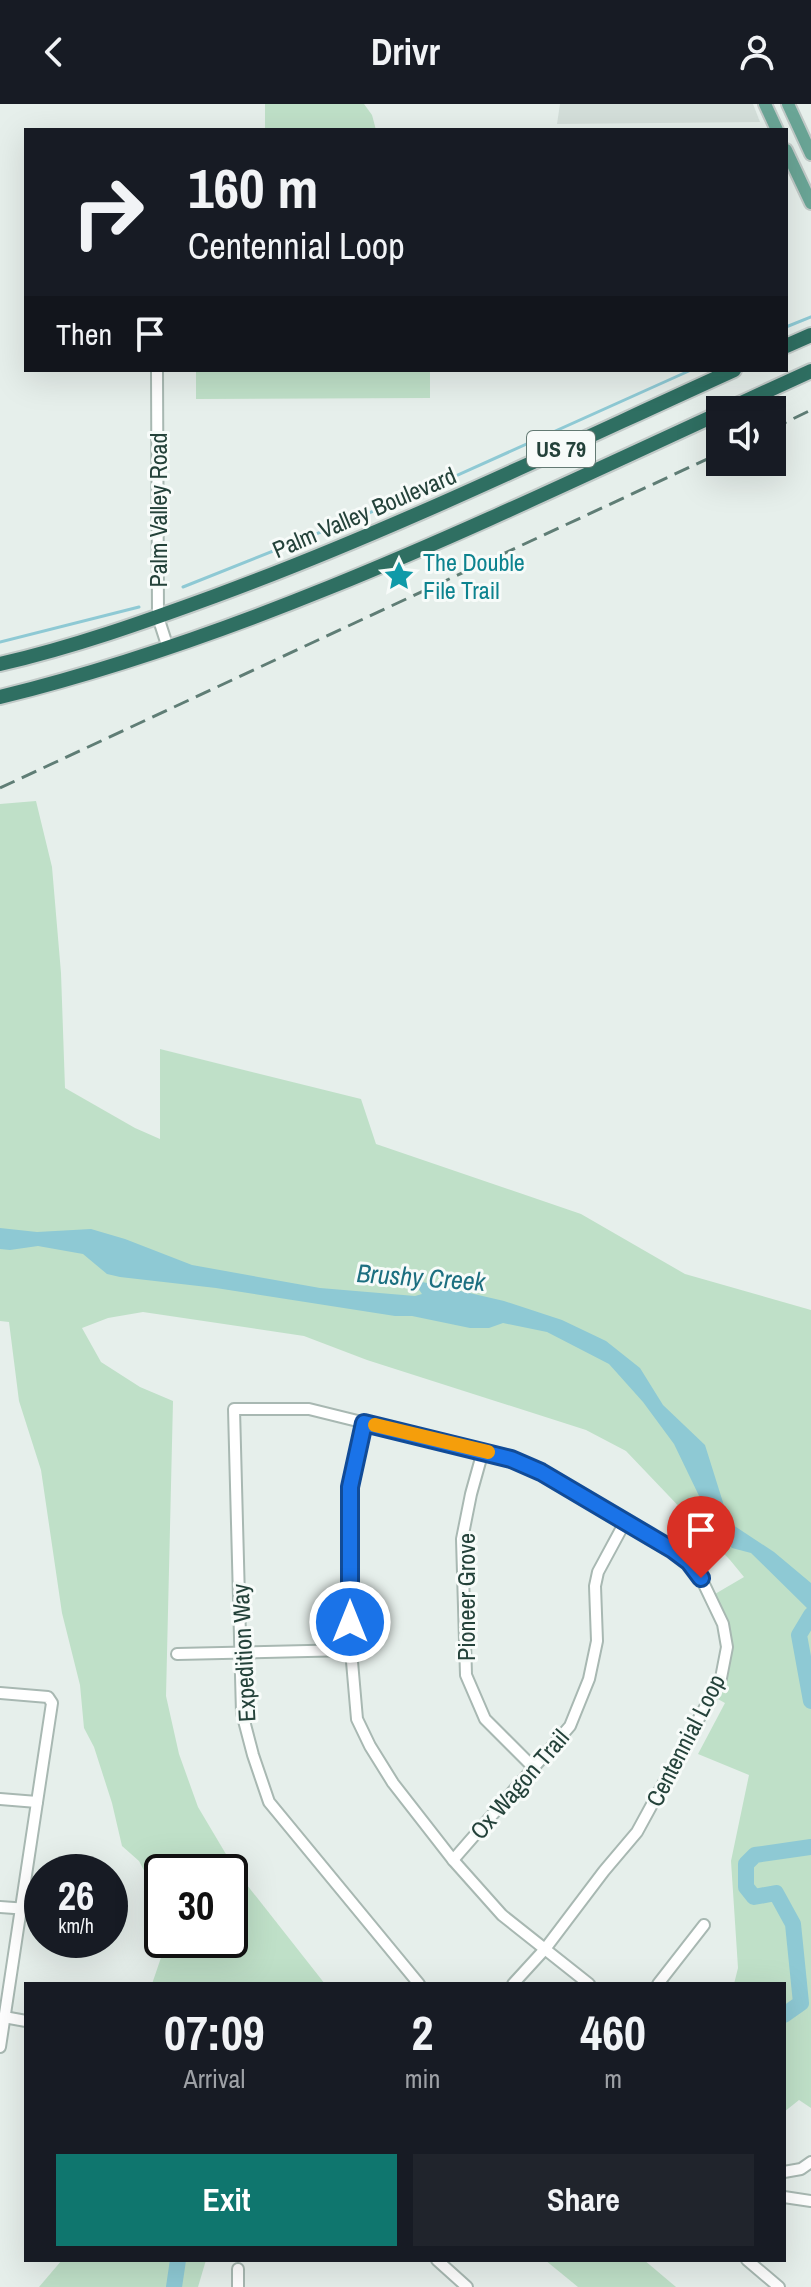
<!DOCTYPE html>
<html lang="en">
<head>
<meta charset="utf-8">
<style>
  :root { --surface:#171b24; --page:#20242c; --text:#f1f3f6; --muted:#9ea1a6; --accent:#0f766e }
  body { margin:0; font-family:"Archivo Narrow",sans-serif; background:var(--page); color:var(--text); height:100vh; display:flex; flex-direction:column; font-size:30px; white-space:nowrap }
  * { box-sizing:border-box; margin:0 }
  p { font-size:26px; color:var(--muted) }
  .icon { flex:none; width:44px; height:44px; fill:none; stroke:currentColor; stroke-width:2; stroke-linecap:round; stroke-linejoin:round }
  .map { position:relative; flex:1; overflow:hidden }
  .sheet { position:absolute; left:24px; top:1878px; width:762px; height:280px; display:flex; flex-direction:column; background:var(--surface); border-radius:0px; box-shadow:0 8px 32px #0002 }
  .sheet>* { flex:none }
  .top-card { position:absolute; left:24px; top:24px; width:764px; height:244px; border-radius:0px; box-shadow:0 8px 32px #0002; background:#171b24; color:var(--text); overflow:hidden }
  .tools { position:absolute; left:706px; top:292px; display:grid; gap:16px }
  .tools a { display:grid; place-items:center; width:80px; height:80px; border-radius:0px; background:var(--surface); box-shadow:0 8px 32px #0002; font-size:40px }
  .speed { position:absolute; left:24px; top:1750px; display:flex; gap:16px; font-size:40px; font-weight:700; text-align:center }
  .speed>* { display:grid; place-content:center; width:104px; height:104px; border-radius:50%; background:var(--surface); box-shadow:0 8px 32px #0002; line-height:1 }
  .speed small { font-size:20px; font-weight:400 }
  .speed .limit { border:4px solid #111; border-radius:12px; background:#fff; color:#111 }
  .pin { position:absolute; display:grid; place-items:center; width:68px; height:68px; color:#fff; margin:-82px -34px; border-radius:50% 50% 50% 0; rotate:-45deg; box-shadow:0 0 8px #0007 }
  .pin .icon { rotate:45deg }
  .me { position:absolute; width:88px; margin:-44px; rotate:0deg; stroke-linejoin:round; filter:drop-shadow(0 0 6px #0008) }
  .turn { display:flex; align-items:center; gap:28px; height:168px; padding:0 32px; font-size:36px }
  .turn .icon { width:104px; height:104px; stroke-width:2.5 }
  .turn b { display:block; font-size:56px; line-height:68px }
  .then { display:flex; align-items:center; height:76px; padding:0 32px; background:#0003; gap:16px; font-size:30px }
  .eta { display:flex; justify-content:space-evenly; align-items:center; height:136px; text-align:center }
  .eta b { font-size:48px; font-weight:700; line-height:56px }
  .button { display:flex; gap:16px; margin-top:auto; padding:16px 32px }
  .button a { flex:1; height:92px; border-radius:0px; background:var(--accent); color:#fff; font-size:32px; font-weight:700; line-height:92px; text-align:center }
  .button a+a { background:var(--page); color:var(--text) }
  header { display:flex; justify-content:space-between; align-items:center; height:104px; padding:0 32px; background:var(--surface); font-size:36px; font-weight:700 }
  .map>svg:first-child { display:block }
  .built { fill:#d4dfda }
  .green { fill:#bfe0c8 }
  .water { fill:#8ec9d4 }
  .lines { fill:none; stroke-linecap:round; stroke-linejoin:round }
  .stream { stroke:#8ec9d4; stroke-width:3 }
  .river { stroke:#8ec9d4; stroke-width:16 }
  .minor-casing { stroke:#a8b8b2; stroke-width:14 }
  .major-casing { stroke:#c2cac8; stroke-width:16 }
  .highway-casing { stroke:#c2cac8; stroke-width:18 }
  .minor { stroke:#fff; stroke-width:10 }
  .major { stroke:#6aa596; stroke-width:12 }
  .highway { stroke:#2f6f62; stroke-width:14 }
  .rail { stroke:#5f7d75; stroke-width:3; stroke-dasharray:16 8; stroke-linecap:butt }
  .route-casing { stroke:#114b97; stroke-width:20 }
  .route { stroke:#1a73e8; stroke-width:14 }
  .slow { stroke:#f59e0b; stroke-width:14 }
  .labels { text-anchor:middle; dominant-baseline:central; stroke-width:6; stroke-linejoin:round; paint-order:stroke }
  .shield { fill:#f7fbf9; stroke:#637a73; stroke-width:2 }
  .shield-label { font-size:22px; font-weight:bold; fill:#24423a }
  .street-label { font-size:24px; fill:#24423a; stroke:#f7fbf9 }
  .culture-label { font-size:24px; fill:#0d838f; stroke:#f7fbf9; text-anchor:start }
  .water-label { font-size:26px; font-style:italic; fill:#1c6f80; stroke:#f7fbf9 }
</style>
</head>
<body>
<header><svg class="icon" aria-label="back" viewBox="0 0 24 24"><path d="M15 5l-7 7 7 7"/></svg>Drivr<svg class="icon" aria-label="person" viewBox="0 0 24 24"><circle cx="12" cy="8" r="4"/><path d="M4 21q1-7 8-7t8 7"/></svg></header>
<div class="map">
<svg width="811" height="2183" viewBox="0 0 811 2183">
  <rect width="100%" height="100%" fill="#e6efeb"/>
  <polygon class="built" points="560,0 753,0 760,18 557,20"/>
  <g class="green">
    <polygon points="265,0 364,0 372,11 376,26 265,26"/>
    <polygon points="196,266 430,266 430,294 196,295"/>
    <path d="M36,697l16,66 9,106 4,115 70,40 25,11v-90l201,50 15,45 205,70 104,60 126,36v798l-12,-8 -15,12v-128h-50l4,-16 -7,-107 18,-86 -51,-21 27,-51 -9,-5c20,-47 21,-59 -1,-104l29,-17 -14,-17 -104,-109 -40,-21 -219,-70 -63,-24 -161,-24 -35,6 -26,10 19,34 39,25 33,14 -7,295 13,58 19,53 38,64 89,113h-173l15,-44h63v-68h-68v32l-23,-43 -17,-15 -10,-43 -18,-56 -10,-19 -4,-43 -18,-72 -21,-143 -22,-69 -10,-79 -9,-1v-517z"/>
    <polygon points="62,2156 206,2156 198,2183 39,2183"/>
    <polygon points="545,2156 644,2156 676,2183 578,2183"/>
  </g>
  <polygon class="water" points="0,1124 37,1128 91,1125 125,1135 192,1161 320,1184 415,1192 422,1190 415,1180 418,1177 504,1197 562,1216 606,1237 640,1264 663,1301 705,1341 726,1408 733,1421 774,1448 811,1479 811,1508 751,1449 732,1444 716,1427 674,1340 643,1298 609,1260 547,1228 503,1219 489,1224 470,1224 412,1212 395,1212 216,1184 120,1173 107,1170 83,1150 38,1142 10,1146 0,1145"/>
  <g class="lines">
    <g class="stream">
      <polyline points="786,223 811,213"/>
      <polyline points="183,483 409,393 691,266"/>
      <polyline points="0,538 139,503"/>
    </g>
    <g class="river">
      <polyline points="811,1511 799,1531 811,1597"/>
      <polyline points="784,1911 801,1899 793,1820 776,1789 754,1793 746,1783 746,1760 755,1751 811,1743"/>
      <polyline points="174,2183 178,2156"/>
    </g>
    <g class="minor-casing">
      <g id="minor">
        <polyline points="157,266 158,513 168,544"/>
        <polyline points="364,1319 350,1383 351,1546 357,1615 370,1642 393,1679 453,1756 502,1811 589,1880"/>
        <polyline points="483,1347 471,1390 462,1435 466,1571 485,1615 535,1665"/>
        <polyline points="177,1550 351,1546"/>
        <polyline points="0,1589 48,1593 52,1599 0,1943"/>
        <polyline points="0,1695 37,1698"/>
        <polyline points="453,1756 570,1622 589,1575 597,1537 595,1482 598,1468 625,1418"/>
        <polyline points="0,1803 42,1806"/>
        <polyline points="419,1880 269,1698 253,1651 242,1609 234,1305 309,1305 511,1355 541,1368 689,1458 701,1474 723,1520 727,1543 721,1574 637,1728 604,1767 545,1845 513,1880"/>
        <polyline points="658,1880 704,1821"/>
        <polyline points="4,1913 26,1917"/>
        <polyline points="784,2068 801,2065 811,2058"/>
        <polyline points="784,2093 811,2097"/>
        <polyline points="437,2156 467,2183"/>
        <polyline points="747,2156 779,2183"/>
        <polyline points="238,2165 238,2183"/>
      </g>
    </g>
    <g class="major-casing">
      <g id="major">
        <polyline points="765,0 777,26"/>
        <polyline points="788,0 811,50"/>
        <polyline points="786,46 811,99"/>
      </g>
    </g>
    <g class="highway-casing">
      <g id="highway">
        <polyline points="786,242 811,231"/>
        <polyline points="726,306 811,267"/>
        <path d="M0,560c74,-17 144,-42 215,-68 177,-65 347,-148 519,-226"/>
        <path d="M0,593c252,-62 485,-176 720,-284"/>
      </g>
    </g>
    <use href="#minor" class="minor"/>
    <use href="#major" class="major"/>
    <use href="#highway" class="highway"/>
    <g class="rail">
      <polyline points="772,325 811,306"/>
      <polyline points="0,684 720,349"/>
    </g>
  </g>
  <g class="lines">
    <g class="route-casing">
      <polyline id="route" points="350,1518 350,1383 364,1319 511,1355 541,1368 673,1446 689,1458 701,1474"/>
    </g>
    <use href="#route" class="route"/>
    <polyline class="slow" points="375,1321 488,1348"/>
  </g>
  <defs>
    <g id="sight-bare" transform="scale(2.4)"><path d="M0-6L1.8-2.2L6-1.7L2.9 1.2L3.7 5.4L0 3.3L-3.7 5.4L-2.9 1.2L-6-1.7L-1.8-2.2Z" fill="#0f9aa8" stroke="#f7fbf9" stroke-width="2.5" paint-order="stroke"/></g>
  </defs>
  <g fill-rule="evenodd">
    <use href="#sight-bare" x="399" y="472"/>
  </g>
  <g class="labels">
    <rect class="shield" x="527" y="327" width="68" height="36" rx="6"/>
    <g class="shield-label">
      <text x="561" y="345">US 79</text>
    </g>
    <g class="street-label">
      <text transform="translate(158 406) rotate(-90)">Palm Valley Road</text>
      <text transform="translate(364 408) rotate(-23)">Palm Valley Boulevard</text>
      <text transform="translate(466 1493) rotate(-90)">Pioneer Grove</text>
      <text transform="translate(243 1549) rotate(-93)">Expedition Way</text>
      <text transform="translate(685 1636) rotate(-63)">Centennial Loop</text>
      <text transform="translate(519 1680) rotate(-49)">Ox Wagon Trail</text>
    </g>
    <g class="culture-label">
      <text x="423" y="458">The Double<tspan x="423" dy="28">File Trail</tspan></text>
    </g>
    <g class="water-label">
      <text transform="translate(421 1173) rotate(4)">Brushy Creek</text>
    </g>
  </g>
</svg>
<div class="tools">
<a><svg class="icon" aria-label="sound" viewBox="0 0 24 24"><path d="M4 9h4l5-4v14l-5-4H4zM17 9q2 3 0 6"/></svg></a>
</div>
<div class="speed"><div>26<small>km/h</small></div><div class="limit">30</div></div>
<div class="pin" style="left:701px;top:1474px;background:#d93025"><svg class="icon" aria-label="arrive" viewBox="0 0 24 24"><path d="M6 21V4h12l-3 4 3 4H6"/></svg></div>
<svg class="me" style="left:350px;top:1518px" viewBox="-20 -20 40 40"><circle r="17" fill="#1a73e8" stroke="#fff" stroke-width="3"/><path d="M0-11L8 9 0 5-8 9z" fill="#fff"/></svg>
<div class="top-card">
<div class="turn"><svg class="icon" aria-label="right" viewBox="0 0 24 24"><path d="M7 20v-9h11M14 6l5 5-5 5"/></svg><div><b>160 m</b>Centennial Loop</div></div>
<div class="then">Then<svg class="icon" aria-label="arrive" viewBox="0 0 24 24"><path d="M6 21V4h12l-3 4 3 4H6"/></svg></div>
</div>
<section class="sheet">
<div class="eta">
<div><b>07:09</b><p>Arrival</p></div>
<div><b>2</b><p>min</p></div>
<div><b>460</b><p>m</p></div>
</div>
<div class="button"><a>Exit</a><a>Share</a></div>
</section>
</div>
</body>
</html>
